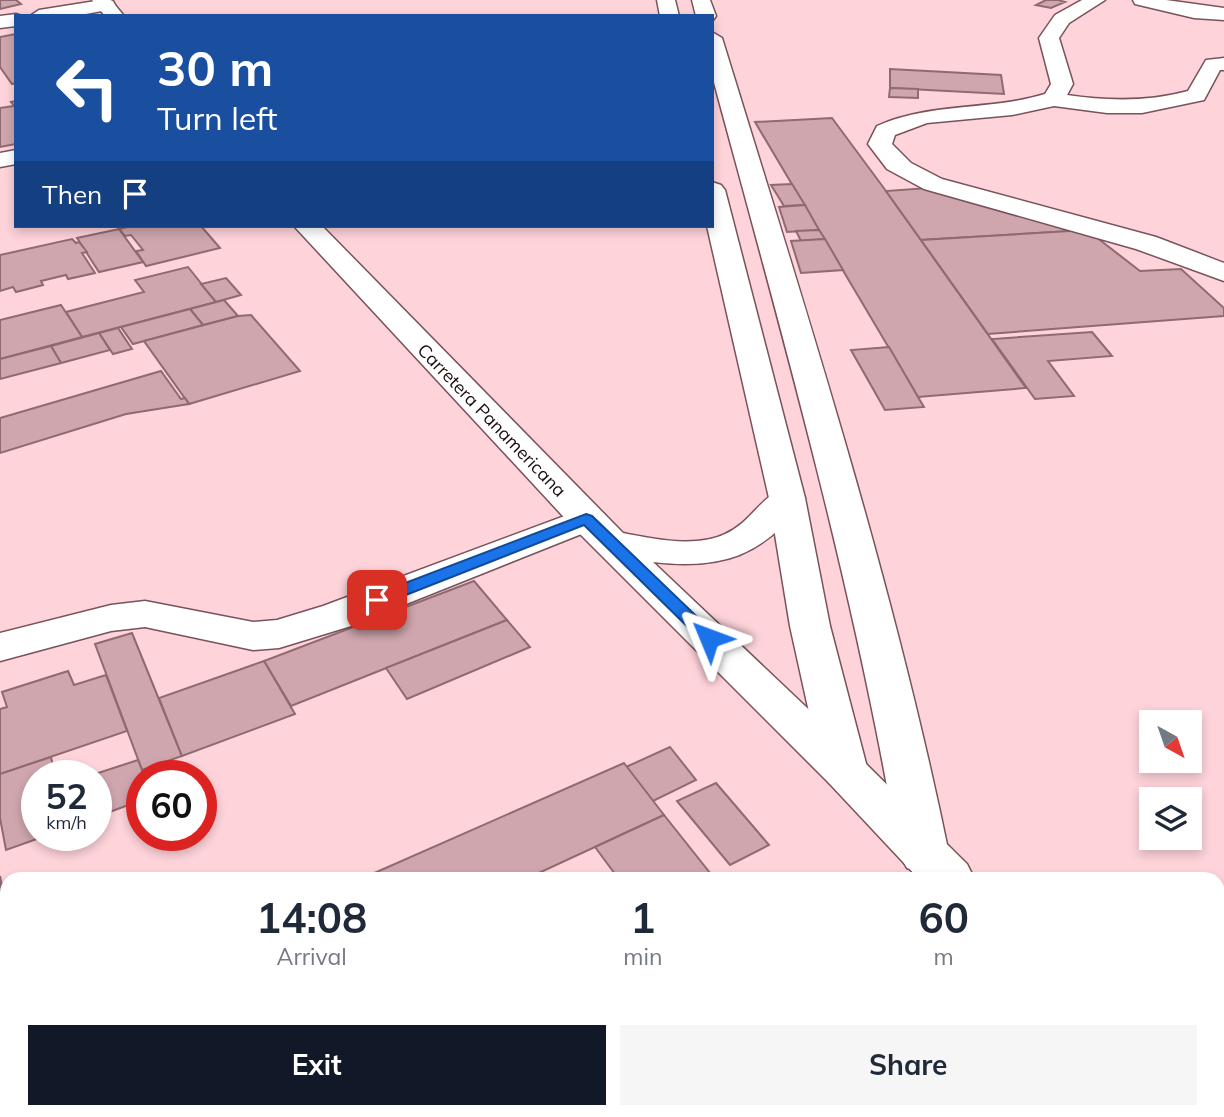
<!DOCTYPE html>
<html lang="en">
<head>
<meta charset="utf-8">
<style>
  :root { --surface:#fff; --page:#f6f6f7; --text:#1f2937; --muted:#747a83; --accent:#111827 }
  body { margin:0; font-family:Mulish,sans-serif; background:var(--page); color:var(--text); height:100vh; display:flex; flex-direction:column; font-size:26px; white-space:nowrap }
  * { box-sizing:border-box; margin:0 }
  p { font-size:23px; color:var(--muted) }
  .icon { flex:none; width:38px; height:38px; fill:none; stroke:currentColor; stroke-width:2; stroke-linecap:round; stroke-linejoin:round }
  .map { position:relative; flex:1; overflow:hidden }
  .sheet { position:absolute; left:0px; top:872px; width:1225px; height:247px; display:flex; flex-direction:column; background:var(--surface); border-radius:21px 21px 0 0; box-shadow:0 4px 10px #0003 }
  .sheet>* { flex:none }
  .banner { position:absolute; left:14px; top:14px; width:700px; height:214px; border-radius:0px; box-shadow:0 4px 10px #0003; background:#1a4fa0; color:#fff; overflow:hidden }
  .needle { width:46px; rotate:140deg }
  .buttons { position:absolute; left:1139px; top:710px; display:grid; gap:14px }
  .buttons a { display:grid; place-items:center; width:63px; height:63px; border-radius:0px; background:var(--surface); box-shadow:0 4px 10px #0003; font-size:35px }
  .speed { position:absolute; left:21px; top:760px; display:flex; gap:14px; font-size:35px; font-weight:700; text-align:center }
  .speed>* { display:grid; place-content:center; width:91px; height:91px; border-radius:50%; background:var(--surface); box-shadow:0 4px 10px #0003; line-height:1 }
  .speed small { font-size:18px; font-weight:400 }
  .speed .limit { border:10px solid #d22; background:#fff; color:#111 }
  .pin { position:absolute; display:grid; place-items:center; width:60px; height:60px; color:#fff; margin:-30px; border-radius:14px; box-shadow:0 4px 10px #0006 }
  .me { position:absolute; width:77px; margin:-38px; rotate:314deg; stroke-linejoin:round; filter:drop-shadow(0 0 5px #0008) }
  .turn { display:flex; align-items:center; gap:24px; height:147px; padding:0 28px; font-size:32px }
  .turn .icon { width:91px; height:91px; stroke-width:2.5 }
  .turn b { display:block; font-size:49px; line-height:60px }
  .then { display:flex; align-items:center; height:66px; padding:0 28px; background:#0003; gap:14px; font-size:26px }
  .eta { display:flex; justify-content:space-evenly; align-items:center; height:119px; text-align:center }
  .eta b { font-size:42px; font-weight:700; line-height:49px }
  .button { display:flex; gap:14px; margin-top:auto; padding:14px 28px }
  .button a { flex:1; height:80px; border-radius:0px; background:var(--accent); color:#fff; font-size:28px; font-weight:700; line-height:80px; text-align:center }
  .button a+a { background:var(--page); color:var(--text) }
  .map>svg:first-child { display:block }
  .building { fill:#cfa6ad; stroke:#906a71; stroke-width:2 }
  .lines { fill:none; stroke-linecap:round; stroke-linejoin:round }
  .minor-casing { stroke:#78535a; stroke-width:3 }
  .major-casing { stroke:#78535a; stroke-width:3 }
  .highway-casing { stroke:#78535a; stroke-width:3 }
  .minor { fill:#fff; fill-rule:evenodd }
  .major { fill:#fff; fill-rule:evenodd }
  .highway { fill:#fff; fill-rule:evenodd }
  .route { fill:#1a73e8; stroke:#114b97; stroke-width:2 }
  .labels { text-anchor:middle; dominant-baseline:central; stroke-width:6; stroke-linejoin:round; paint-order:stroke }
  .street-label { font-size:18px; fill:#1b0d10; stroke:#fff }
</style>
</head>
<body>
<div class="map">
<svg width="1224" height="1117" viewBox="0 0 1224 1117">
  <rect width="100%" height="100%" fill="#fed3da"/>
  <g class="building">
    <polygon points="0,0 16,0 21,4 0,9"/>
    <polygon points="1046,0 1058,0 1065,2 1051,8 1036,5"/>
    <polygon points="16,34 16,83 12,84 0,67 0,37"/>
    <polygon points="890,69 1001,75 1004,94 890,88"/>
    <polygon points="890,88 918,89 918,98 889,97"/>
    <polygon points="16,101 16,144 0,147 0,108 14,106 11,102"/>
    <polygon points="832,118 886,191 1026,388 918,397 755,122"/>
    <polygon points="792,184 805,205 784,206 771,185"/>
    <polygon points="928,188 984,206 1087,230 921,240 886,191"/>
    <polygon points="805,205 819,230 787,232 779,207"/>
    <polygon points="131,226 201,226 220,248 146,266 136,251 143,250 131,235 125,236 119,229"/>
    <polygon points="119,229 143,262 99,272 77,238"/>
    <polygon points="819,230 825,239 801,241 796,231"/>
    <polygon points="1087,230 1140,271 1181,269 1224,308 1224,316 988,334 921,240"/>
    <polygon points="72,239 76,243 79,242 87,252 82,253 95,273 68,279 66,275 41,281 43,285 16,292 13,287 0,291 0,255"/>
    <polygon points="825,239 843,270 801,273 791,241"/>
    <polygon points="188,267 216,302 82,337 66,312 144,292 135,280"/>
    <polygon points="226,278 241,295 216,302 201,284"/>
    <polygon points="224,300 238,316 203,325 190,309"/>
    <polygon points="61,305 82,337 0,359 0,320"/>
    <polygon points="190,309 203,325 133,344 121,327"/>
    <polygon points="251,315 300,371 189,404 144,341 238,316"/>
    <polygon points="118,328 132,349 113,354 99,333"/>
    <polygon points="1092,332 1112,356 1048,361 1074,396 1035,399 992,339"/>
    <polygon points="99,333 110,350 61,363 51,346"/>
    <polygon points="51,346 61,363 0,379 0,359"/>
    <polygon points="889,347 918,397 924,407 885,410 851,350"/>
    <polygon points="161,371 181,399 185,398 189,404 126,414 0,453 0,418"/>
    <polygon points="474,581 507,620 291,706 264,661"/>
    <polygon points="507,620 530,647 407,699 386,668"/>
    <polygon points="132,633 182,756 142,770 95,644"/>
    <polygon points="264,661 295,714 182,756 159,698"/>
    <polygon points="68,671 74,685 106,675 127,731 0,774 0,709 7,707 2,692"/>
    <polygon points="670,747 696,780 653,801 626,767"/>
    <polygon points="51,757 55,775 37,775 37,835 48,835 6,850 0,818 0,774"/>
    <polygon points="138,760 144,775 142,800 96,817 96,775 92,775"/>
    <polygon points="624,763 664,815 528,878 363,878"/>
    <polygon points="716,783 769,845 730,865 677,801"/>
    <polygon points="664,815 714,878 618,878 595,847"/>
    <polygon points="0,876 7,910 7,913 0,916"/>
    <polygon points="7,913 7,1111 28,1111 15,1117 0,1117 0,916"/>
    <polygon points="221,1111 361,1111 363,1117 223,1117"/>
    <polygon points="394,1111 631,1111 635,1117 397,1117"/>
    <polygon points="720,1111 813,1111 804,1117 711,1117"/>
  </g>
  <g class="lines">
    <g class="minor-casing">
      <g id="minor">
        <polygon points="102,0 113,1 115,5 113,9 75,16 30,16 39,10"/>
        <polygon points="657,0 675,0 679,16 660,16"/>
        <polygon points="692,0 710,0 716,16 713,20 712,16 696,16"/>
        <path d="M1082,0h23l-36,23 -10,15 14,46 -6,11c40,6 81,7 121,-4l18,-31 18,-2v12h-4l-16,30 -62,13h-35l-53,-7 -42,9 -85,8 -32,12 -3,9 19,19 31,16 214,58 68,26v18l-88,-32 -212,-60 -37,-20 -19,-25 9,-18c54,-24 112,-15 168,-32l6,-10 -12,-46 16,-23z"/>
        <polygon points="1133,0 1166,0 1224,8 1224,20 1194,18 1135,4"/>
        <polygon points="16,14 22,16 16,16 16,26 0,28 0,16"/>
        <path d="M712,32l10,6c83,270 170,538 227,816l-8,14 -17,6 -17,-6 -8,-14c-44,-264 -117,-520 -187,-779z"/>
        <polygon points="16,150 16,164 0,167 0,153"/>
        <polygon points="712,182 721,185 725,190 805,498 830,626 868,771 861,783 845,788 829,783 822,771 790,626 769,498 707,226 712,226"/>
        <polygon points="586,508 599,511 605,519 599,527 351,626 279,648 253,650 145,627 111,631 0,661 0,633 111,605 145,601 253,622 277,620 323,606"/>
      </g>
    </g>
    <g class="major-casing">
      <g id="major">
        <polygon points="92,0 111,0 124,16 105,16"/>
        <path d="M294,226h28l301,307c31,6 72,15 102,1 31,-13 40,-52 75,-44l5,8c-40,58 -83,72 -152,64l208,197 106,105 7,14h-56l-89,-95 -256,-256z"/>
        <polygon points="1069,1111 1128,1111 1130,1117 1071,1117"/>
      </g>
    </g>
    <g class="highway-casing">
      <rect id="highway" x="1218" y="1025" width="6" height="52"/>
    </g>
    <use href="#minor" class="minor"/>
    <use href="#major" class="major"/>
    <use href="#highway" class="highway"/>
  </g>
  <polygon class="route" points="586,514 592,516 715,634 717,638 715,642 703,642 584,525 383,604 371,604 369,600 371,596"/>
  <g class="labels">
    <g class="street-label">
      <text transform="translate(492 420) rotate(46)">Carretera Panamericana</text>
    </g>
  </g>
</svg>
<div class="buttons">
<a><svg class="needle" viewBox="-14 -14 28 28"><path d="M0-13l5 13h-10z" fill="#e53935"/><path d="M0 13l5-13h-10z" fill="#747a83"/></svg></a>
<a><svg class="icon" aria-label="layers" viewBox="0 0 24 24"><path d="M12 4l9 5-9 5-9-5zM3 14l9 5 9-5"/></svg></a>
</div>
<div class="speed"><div>52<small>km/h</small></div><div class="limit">60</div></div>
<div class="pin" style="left:377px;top:600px;background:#d93025"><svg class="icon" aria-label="arrive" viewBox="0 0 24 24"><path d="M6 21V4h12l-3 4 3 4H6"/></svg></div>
<svg class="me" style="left:709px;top:638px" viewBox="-20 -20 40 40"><path d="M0-17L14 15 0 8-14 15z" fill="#1a73e8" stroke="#fff" stroke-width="4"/></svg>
<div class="banner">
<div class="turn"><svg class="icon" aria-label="left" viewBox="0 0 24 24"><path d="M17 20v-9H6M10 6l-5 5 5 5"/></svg><div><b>30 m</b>Turn left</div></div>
<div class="then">Then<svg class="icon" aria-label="arrive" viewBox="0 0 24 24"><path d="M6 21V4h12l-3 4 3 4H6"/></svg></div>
</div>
<section class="sheet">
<div class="eta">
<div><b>14:08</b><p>Arrival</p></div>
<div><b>1</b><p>min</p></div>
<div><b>60</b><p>m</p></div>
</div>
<div class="button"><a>Exit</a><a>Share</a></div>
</section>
</div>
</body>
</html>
